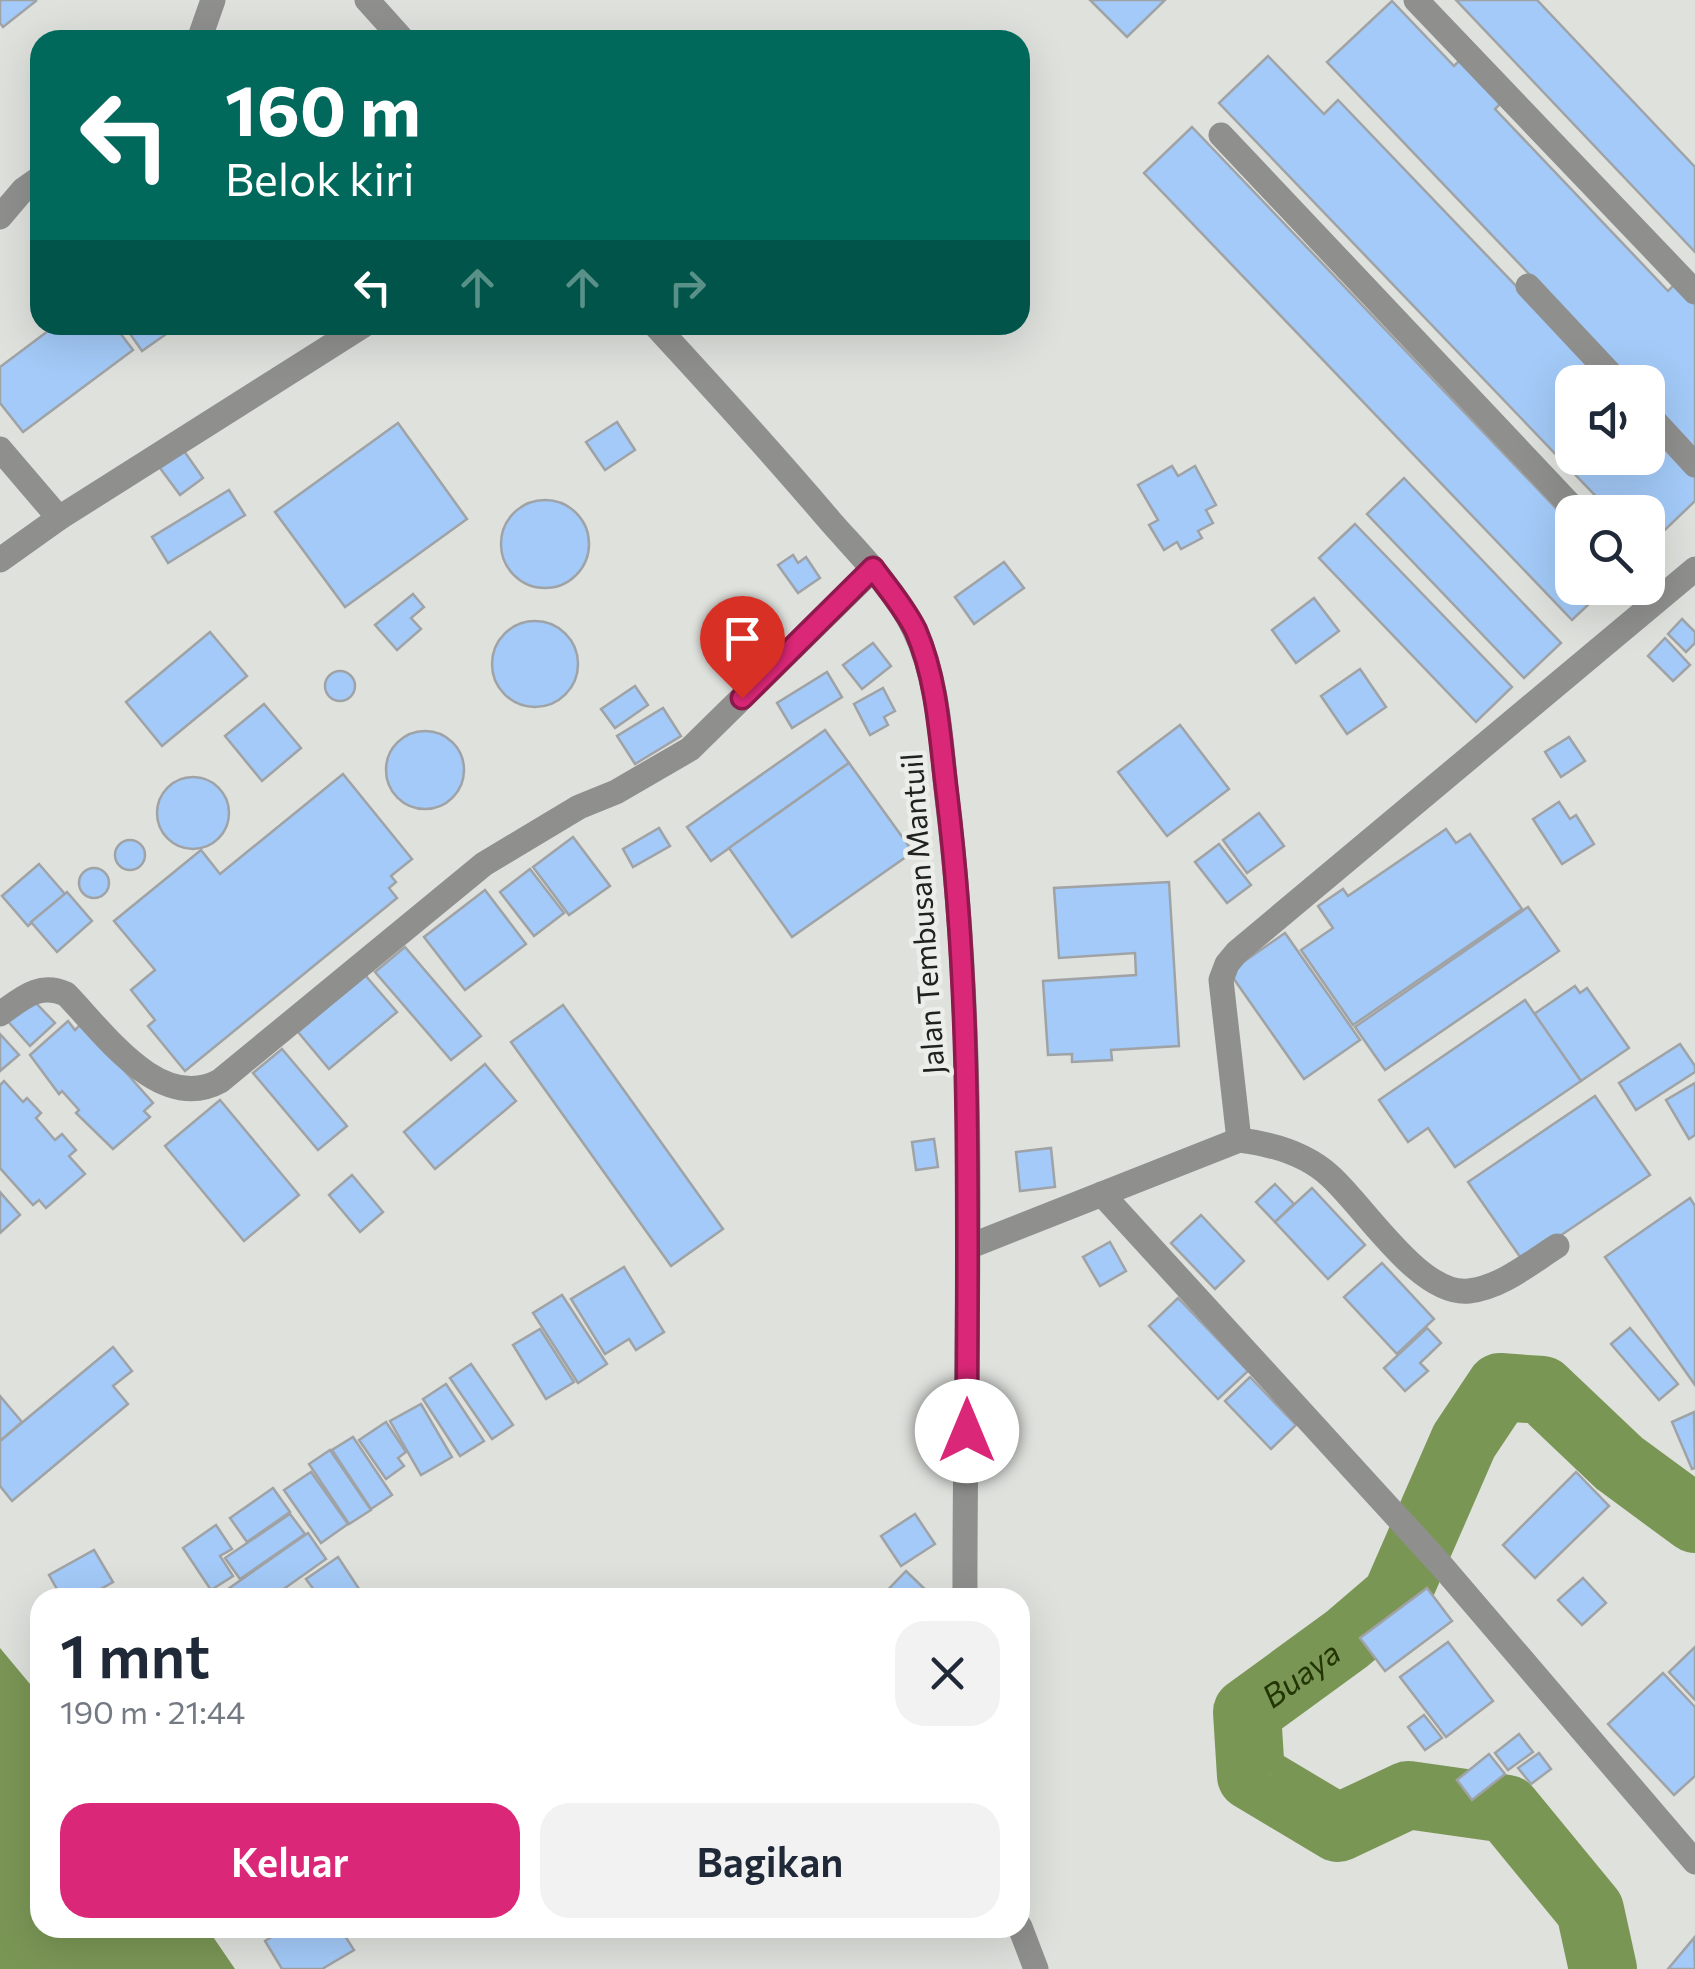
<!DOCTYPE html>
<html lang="id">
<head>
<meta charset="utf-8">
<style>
  :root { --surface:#fff; --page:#f2f2f3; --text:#1f2937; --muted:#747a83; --accent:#db2777 }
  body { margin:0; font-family:Commissioner,sans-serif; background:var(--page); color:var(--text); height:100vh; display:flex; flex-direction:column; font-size:38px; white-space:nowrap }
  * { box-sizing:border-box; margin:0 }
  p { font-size:32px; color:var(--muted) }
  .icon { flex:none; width:55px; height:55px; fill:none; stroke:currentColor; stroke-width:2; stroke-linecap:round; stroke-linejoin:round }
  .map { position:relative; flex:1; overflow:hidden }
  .side { position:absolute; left:30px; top:1588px; width:1000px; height:350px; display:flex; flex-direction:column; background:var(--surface); border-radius:30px; box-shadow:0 10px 40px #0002 }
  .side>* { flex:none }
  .top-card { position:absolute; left:30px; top:30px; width:1000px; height:305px; border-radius:30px; box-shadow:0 10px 40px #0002; background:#00695c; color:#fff; overflow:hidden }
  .buttons { position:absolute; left:1555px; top:365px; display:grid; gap:20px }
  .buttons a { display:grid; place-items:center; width:110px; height:110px; border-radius:20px; background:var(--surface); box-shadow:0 10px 40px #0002; font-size:50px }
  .pin { position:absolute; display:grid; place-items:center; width:85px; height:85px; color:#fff; margin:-102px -42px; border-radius:50% 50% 50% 0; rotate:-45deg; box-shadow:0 0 10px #0007 }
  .pin .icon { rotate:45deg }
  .me { position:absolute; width:110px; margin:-55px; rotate:0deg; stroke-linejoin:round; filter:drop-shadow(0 0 8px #0008) }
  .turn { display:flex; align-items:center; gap:35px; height:210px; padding:0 30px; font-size:45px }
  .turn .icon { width:130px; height:130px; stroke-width:2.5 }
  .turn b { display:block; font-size:70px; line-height:85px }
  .lanes { display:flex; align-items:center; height:95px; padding:0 30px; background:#0003; justify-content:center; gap:50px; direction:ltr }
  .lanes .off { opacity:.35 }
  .round { display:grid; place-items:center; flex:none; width:105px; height:105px; border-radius:30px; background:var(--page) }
  .summary { display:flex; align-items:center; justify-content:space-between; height:170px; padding:0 30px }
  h1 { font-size:60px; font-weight:600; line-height:75px }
  .action { display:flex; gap:20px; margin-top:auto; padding:20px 30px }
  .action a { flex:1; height:115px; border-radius:30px; background:var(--accent); color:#fff; font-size:40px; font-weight:600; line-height:115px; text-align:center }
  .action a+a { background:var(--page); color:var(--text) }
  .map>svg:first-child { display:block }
  .water { fill:#7a9655 }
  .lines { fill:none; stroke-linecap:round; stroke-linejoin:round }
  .river { stroke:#7a9655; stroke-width:68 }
  .building { fill:#a3caf8; stroke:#a0a3a6; stroke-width:2.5 }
  .minor { stroke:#8f908e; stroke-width:25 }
  .route-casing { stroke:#8e194d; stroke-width:25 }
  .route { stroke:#db2777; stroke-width:18 }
  .labels { text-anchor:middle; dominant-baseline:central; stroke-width:9; stroke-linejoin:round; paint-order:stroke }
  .street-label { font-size:30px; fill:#212220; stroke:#eceeea }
  .water-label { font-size:32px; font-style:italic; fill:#233503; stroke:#eceeea }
</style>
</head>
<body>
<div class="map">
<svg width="1695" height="1969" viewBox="0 0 1695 1969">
  <rect width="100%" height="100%" fill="#dfe1dd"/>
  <polygon class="water" points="0,1648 40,1696 40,1928 207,1928 235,1969 0,1969"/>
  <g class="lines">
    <path class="river" id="s1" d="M1603,1969l-13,-59 -83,-101 -99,-14 -70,33 -87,-52 -4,-64 100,-73 49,-42 68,-156 36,-54 42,3 77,73 76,56"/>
  </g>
  <g class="building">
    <polygon points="0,0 35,0 36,1 3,27 0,23"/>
    <polygon points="1090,0 1165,0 1127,37"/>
    <polygon points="1456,0 1537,0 1695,167 1695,252"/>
    <polygon points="1392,1 1454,66 1463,57 1504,100 1495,109 1668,291 1680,279 1695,294 1695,449 1648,399 1648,382 1632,382 1327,62"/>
    <polygon points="1268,56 1324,114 1338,100 1608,382 1572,382 1572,458 1648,458 1648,424 1695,473 1695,501 1648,546 1648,512 1611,512 1219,103"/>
    <polygon points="1192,127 1572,525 1572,588 1606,588 1572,620 1144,173"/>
    <polygon points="56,325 114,325 133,350 23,432 0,403 0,367"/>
    <polygon points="124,325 179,325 142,351"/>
    <polygon points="617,422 635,450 605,470 586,442"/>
    <polygon points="398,423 467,519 345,607 275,512"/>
    <polygon points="184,451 203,478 180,495 160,468"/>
    <polygon points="1172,466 1178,476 1195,466 1216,505 1206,510 1213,523 1198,531 1202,538 1181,549 1177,542 1164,550 1149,525 1158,520 1138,485"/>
    <polygon points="1404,478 1561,643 1524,678 1367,514"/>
    <polygon points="229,490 245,515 168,563 152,537"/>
    <circle cx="545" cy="544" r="44"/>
    <polygon points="1355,524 1512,687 1476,722 1319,558"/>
    <polygon points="793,555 798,563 806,557 820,578 798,593 778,565"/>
    <polygon points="1004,562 1024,588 974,624 955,597"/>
    <polygon points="413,594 424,607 411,618 421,629 397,650 375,625"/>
    <polygon points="1314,598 1339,631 1296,663 1272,630"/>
    <polygon points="1682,619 1695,632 1695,643 1686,652 1668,634"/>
    <circle cx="535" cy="664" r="43"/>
    <polygon points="210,632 247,676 162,746 126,702"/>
    <polygon points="1665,638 1690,665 1673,681 1648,656"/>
    <polygon points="873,643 891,666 862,689 843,665"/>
    <polygon points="1360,669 1386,707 1347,734 1321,696"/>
    <circle cx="340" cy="686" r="15"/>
    <polygon points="827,672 842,697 792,728 777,703"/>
    <polygon points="635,686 648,705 615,728 601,709"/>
    <polygon points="883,688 895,711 884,717 888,725 870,735 854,704"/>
    <polygon points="264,704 301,748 262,781 225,736"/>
    <polygon points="663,708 681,736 635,764 617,736"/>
    <polygon points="1180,725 1229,789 1167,836 1118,772"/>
    <polygon points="825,730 849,763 711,861 687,827"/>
    <circle cx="425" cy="770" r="39"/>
    <polygon points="1569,737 1585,761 1561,777 1545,752"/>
    <polygon points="849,763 913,852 792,937 729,848"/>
    <polygon points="343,774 412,859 391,876 396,882 389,888 397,898 185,1071 148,1026 155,1020 131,990 155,970 114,921 201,850 220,874"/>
    <circle cx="193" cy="813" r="36"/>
    <polygon points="1559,802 1570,819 1576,815 1594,844 1562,864 1533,819"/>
    <polygon points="1259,813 1284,846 1247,873 1223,840"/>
    <polygon points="659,828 670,846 633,867 623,849"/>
    <polygon points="1446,829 1456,843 1470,834 1522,909 1353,1025 1301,950 1333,928 1318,906 1343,889 1348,896"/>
    <polygon points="573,837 610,886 569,915 533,867"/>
    <circle cx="130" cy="855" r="15"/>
    <polygon points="1219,844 1251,885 1227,903 1195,862"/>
    <polygon points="39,864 65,894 28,926 2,896"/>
    <circle cx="94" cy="883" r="15"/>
    <polygon points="530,869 564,913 534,936 500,892"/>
    <polygon points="1169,882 1179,1046 1111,1050 1112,1060 1072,1062 1072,1054 1048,1055 1043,981 1136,975 1135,953 1059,958 1054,888"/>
    <polygon points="485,890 526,944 465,990 424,937"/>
    <polygon points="67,892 92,921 57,952 31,922"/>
    <polygon points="1528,907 1559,951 1385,1070 1355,1027"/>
    <polygon points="1285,933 1360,1040 1304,1079 1229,972"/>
    <polygon points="405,947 481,1036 451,1060 375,972"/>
    <polygon points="365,975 397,1012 329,1069 298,1032"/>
    <polygon points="1575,986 1580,993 1587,988 1629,1048 1581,1081 1534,1014"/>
    <polygon points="1525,1000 1581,1081 1455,1167 1428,1128 1408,1142 1379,1100"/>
    <polygon points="36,1003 55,1023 30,1046 5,1018"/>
    <polygon points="563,1005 723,1229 671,1266 511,1042"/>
    <polygon points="68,1021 75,1030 82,1023 153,1103 144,1111 150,1117 113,1149 76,1113 79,1110 62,1091 59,1094 30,1055"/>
    <polygon points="0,1034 19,1055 0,1071"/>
    <polygon points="1680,1044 1695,1066 1695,1072 1636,1110 1619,1083"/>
    <polygon points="282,1049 347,1126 318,1150 253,1073"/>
    <polygon points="485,1064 516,1101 435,1169 404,1132"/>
    <polygon points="4,1081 23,1102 27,1098 41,1113 36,1118 55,1140 62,1134 76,1150 69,1156 85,1174 46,1208 39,1200 33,1205 0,1168 0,1085"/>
    <polygon points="1695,1083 1695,1135 1689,1139 1666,1100"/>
    <polygon points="1595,1096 1650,1175 1523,1261 1468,1182"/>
    <polygon points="220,1100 299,1195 244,1241 165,1146"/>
    <polygon points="934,1139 938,1167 916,1170 912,1142"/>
    <polygon points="1051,1148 1055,1187 1020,1191 1016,1152"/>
    <polygon points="352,1175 383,1212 360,1232 329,1195"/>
    <polygon points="1275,1184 1294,1204 1275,1222 1256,1202"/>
    <polygon points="1312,1188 1365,1245 1328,1279 1275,1222"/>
    <polygon points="0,1192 20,1215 0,1233"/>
    <polygon points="1690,1198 1695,1206 1695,1385 1605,1257"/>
    <polygon points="1201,1215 1244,1261 1215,1289 1171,1243"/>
    <polygon points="1110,1242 1126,1271 1100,1286 1083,1257"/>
    <polygon points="1382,1263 1434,1319 1397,1354 1344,1297"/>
    <polygon points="624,1267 664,1332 636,1350 629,1339 605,1354 571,1299"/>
    <polygon points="562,1295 607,1364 578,1383 533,1313"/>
    <polygon points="1178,1298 1248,1371 1218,1399 1149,1326"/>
    <polygon points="1427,1328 1441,1343 1420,1363 1428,1371 1405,1391 1384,1368"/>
    <polygon points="1630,1328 1678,1384 1659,1400 1611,1344"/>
    <polygon points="540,1329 574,1382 546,1399 513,1345"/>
    <polygon points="113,1347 132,1371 113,1386 128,1404 12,1501 0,1486 0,1441"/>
    <polygon points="471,1364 513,1425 492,1439 450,1378"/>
    <polygon points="1250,1377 1296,1425 1271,1449 1225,1401"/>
    <polygon points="446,1384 484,1441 460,1456 423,1399"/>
    <polygon points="0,1396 22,1422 0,1441"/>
    <polygon points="421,1404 452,1457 421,1475 390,1421"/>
    <polygon points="1694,1412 1695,1468 1692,1469 1672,1422"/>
    <polygon points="386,1422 406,1452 398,1458 404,1466 386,1479 359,1440"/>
    <polygon points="353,1437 392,1495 371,1509 332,1450"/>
    <polygon points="330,1450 371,1510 349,1524 309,1464"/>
    <polygon points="311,1472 348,1524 321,1543 284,1490"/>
    <polygon points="1576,1472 1609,1506 1535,1578 1503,1545"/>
    <polygon points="273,1488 290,1512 247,1542 230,1518"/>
    <polygon points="290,1514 305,1534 240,1579 225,1558"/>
    <polygon points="915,1514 935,1544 901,1566 881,1536"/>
    <polygon points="216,1525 232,1549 220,1556 233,1576 211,1590 183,1548"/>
    <polygon points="308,1533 326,1559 271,1598 234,1598 228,1589"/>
    <polygon points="94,1550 113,1582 85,1598 62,1598 49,1575"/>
    <polygon points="338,1557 365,1598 302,1598 314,1590 306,1579"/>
    <polygon points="906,1571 934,1598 880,1598"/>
    <polygon points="1583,1578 1606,1603 1582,1625 1558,1600"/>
    <polygon points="1427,1588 1452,1621 1385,1671 1360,1638"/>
    <polygon points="1448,1642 1493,1701 1446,1737 1400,1677"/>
    <polygon points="1695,1647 1695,1700 1669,1672"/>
    <polygon points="1663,1673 1695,1707 1695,1776 1674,1795 1608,1724"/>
    <polygon points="1424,1715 1442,1738 1425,1750 1408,1727"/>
    <polygon points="1519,1734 1533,1752 1508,1770 1495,1753"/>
    <polygon points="1539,1753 1551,1769 1531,1784 1518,1768"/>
    <polygon points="1489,1754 1505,1774 1472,1800 1457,1780"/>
    <polygon points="287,1928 340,1928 354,1950 322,1969 282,1969 265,1941"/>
    <polygon points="1694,1938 1695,1969 1668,1969"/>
  </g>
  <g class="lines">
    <g class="minor">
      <polyline points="367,0 403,40"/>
      <polyline points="1416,0 1695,292"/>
      <polyline points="199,40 213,0"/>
      <polyline points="1221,135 1577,512"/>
      <polyline points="0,217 23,190 40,178"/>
      <polyline points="1528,286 1618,382"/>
      <path d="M655,325c60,65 119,130 176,197 30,34 63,66 83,107 26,53 27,120 34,177 32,263 16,528 17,792"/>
      <polyline points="1648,414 1695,465"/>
      <polyline points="0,449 59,518"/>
      <polyline points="0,560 59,518 364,325"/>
      <path d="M0,1014c23,-16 39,-32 66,-20 38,39 94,120 154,87l264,-217 95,-57 37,-15 74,-43 183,-180"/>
      <polyline points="1239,1140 1221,980 1227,964 1237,952 1695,569"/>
      <polyline points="1102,1194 1441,1565 1695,1862"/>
      <path d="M968,1247l271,-107c33,4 66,13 91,36 34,30 90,121 139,115 33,-4 61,-28 88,-45"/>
      <polyline points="1020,1927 1036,1969"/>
    </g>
  </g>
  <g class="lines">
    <g class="route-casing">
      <path id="route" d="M742,698l131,-130c15,21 32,40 43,63 22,51 24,110 31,164 26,211 20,423 20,636"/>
    </g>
    <use href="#route" class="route"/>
  </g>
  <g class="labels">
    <g class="street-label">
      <text transform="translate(921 914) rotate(-94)">Jalan Tembusan Mantuil</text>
    </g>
    <g class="water-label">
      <text stroke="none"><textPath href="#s1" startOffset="600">Buaya</textPath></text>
    </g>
  </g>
</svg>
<div class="buttons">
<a><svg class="icon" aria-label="sound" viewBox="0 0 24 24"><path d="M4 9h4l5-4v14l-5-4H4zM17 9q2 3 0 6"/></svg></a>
<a><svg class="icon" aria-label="search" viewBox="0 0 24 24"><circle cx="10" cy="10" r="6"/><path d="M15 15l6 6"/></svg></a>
</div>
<div class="pin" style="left:742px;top:698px;background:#d93025"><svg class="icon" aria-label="arrive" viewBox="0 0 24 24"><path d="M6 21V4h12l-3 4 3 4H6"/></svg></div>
<svg class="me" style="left:967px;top:1431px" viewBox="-20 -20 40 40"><circle r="19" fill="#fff"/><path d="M0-13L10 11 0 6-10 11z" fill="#db2777"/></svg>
<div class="top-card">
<div class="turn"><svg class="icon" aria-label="left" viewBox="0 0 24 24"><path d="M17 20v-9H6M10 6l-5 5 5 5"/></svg><div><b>160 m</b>Belok kiri</div></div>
<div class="lanes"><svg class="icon" aria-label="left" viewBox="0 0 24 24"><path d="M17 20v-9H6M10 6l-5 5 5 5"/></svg><svg class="icon off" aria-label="ahead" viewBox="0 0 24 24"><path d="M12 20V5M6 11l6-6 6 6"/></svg><svg class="icon off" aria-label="ahead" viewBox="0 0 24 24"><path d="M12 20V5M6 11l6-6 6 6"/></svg><svg class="icon off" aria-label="right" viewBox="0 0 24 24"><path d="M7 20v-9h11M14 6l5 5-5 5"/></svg></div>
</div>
<section class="side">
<div class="summary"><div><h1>1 mnt</h1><p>190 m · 21:44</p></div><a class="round"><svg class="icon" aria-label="close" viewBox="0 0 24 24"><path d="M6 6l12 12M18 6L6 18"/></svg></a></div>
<div class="action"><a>Keluar</a><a>Bagikan</a></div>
</section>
</div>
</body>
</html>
